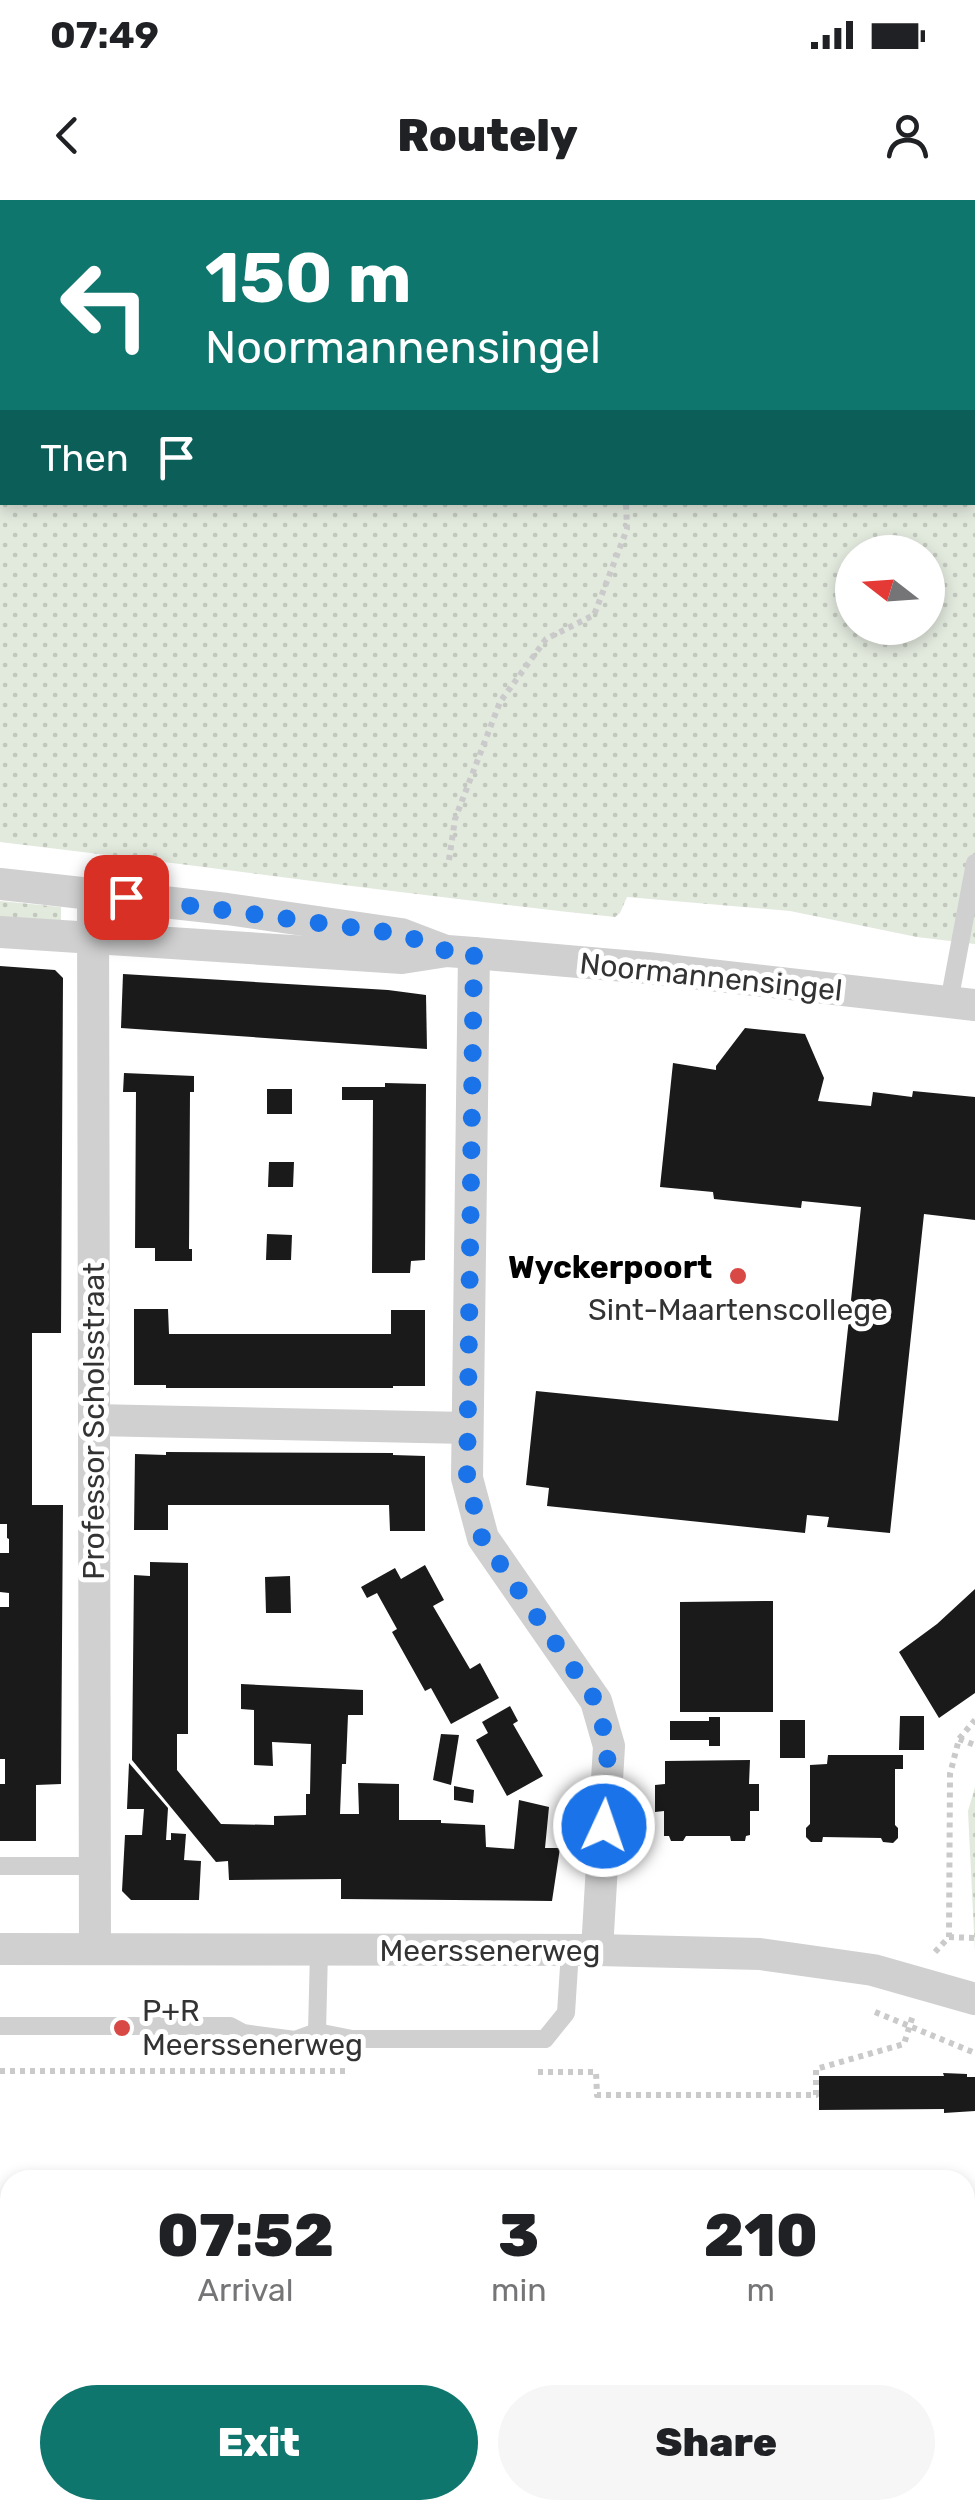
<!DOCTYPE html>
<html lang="en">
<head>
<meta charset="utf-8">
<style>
  :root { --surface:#fff; --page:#f6f6f6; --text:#202124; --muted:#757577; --accent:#0f766e }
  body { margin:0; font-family:Rubik,sans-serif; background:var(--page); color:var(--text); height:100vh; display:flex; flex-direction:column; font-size:38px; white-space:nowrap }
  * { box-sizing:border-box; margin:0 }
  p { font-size:32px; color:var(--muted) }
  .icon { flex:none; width:55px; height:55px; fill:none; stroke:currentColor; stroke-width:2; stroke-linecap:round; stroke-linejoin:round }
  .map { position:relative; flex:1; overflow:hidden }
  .sheet { position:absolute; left:0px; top:1970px; width:975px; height:350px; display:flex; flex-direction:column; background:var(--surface); border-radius:30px 30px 0 0; box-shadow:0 5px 15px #0003 }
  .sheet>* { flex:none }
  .hud { position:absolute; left:0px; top:0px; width:975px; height:305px; box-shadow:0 5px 15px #0003; background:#0f766e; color:#fff; overflow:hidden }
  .needle { width:65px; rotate:287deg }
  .controls { position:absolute; left:835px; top:335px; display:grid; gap:20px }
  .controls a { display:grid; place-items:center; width:110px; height:110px; border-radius:50%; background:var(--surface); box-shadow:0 5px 15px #0003; font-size:50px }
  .pin { position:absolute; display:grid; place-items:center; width:85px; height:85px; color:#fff; margin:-42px; border-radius:20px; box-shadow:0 5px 15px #0006 }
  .me { position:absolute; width:110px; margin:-55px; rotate:3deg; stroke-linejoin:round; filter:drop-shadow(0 0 8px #0008) }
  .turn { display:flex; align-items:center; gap:35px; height:210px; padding:0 40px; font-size:45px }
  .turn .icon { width:130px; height:130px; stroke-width:2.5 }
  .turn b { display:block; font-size:70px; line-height:85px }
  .then { display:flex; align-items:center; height:95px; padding:0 40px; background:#0003; gap:20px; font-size:38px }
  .eta { display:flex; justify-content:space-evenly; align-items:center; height:170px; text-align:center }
  .eta b { font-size:60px; font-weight:800; line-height:70px }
  .primary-button { display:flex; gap:20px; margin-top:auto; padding:20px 40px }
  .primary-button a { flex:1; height:115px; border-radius:60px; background:var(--accent); color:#fff; font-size:40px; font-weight:800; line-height:115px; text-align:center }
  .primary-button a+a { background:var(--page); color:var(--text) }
  .status { display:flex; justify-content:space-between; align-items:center; height:70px; padding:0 50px; background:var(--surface); direction:ltr }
  .status svg { height:28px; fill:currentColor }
  header { display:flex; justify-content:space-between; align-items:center; height:130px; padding:0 40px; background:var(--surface); font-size:45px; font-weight:800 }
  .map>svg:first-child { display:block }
  .grass { fill:url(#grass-dots); fill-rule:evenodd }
  .park { fill:url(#park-tufts) }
  .building { fill:#1a1a1a }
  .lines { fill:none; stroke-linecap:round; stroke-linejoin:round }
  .highway-tunnel { stroke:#d6d6d6; stroke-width:55; stroke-dasharray:55 28; stroke-linecap:butt }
  .path { stroke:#cacaca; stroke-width:6; stroke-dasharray:5 5; stroke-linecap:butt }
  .lane { stroke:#d0d0d0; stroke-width:18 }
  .street { stroke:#d0d0d0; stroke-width:32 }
  .rail-casing { stroke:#888; stroke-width:11 }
  .rail { stroke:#fff; stroke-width:8; stroke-dasharray:22; stroke-linecap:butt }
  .route { stroke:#1a73e8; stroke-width:18; stroke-dasharray:0 32.4 }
  .poi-dot { fill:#d84946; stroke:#fff; stroke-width:4 }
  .labels { text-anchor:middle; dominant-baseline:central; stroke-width:10; stroke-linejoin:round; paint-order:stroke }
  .street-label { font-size:30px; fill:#333; stroke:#fff }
  .poi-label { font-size:30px; fill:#333; stroke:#fff }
  .neighbourhood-label { font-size:32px; font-weight:bold; fill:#000; stroke:#fff }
</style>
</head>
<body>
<div class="status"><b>07:49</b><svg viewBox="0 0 49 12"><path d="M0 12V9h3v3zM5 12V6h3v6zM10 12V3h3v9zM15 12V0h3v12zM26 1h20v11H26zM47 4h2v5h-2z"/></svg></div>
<header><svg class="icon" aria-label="back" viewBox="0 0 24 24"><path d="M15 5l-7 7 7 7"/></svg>Routely<svg class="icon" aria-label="person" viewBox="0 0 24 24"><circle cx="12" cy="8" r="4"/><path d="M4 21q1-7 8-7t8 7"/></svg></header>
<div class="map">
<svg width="975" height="2320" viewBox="0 0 975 2320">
  <defs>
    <pattern id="grass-dots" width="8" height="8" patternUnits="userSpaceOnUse" patternTransform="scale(2.5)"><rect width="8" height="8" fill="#e2e9dd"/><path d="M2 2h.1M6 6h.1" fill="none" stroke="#c2c8be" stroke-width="1.8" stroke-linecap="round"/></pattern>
    <pattern id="park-tufts" width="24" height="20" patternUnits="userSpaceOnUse" patternTransform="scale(2.5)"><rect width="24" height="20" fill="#e2e9dd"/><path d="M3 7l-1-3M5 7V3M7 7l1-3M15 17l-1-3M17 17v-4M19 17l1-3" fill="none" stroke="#c2c8be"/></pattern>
  </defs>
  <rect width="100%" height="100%" fill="#fff"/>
  <g class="grass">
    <path d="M0,0h304l11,2h-313v300h970l1,-127h2v569l-58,-7 -127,-26 -163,-14 -7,16 -5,4c-206,-22 -410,-51 -615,-75zM852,352h76v76h-76z"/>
    <polygon points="0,701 61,707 61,726 0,722"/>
    <polygon points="975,1587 975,1752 968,1611"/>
  </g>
  <polygon class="park" points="526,0 975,2 975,102 972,102 972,2 537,2"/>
  <g class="building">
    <polygon points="0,766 55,770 63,778 61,1133 32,1133 32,1305 63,1305 61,1584 36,1585 36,1641 0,1641 0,1584 5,1584 5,1559 0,1559 0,1407 9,1407 9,1393 0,1392 0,1353 9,1353 9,1339 7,1338 7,1324 0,1324"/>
    <polygon points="123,774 388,790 426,795 427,849 121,828"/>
    <polygon points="745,828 805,834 824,878 818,901 871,906 873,892 912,897 913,891 975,897 975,1020 924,1014 890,1333 827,1327 829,1317 807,1315 805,1333 547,1306 549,1288 526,1285 536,1191 838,1221 861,1007 802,1001 801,1008 714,999 713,992 660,987 673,863 716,870 716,866"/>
    <polygon points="124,873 194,876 194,892 190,892 189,1049 192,1049 192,1061 155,1061 155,1048 135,1048 136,892 123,892"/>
    <polygon points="385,883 426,884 425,1060 411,1061 410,1073 372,1073 373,900 342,900 342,887 385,887"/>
    <rect x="267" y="889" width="25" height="25"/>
    <polygon points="269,962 294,962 293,987 268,987"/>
    <polygon points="267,1034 292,1035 291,1060 266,1060"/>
    <polygon points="134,1109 168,1109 169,1134 391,1134 391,1110 425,1110 425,1186 393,1186 393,1188 166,1188 166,1185 134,1185"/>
    <polygon points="166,1252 393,1253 393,1255 425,1256 425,1331 390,1331 389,1305 168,1305 168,1330 134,1330 135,1254 166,1255"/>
    <polygon points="150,1362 188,1363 188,1534 177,1534 177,1570 221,1624 274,1625 274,1616 306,1615 306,1594 310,1594 311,1544 272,1542 273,1566 254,1565 254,1510 241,1509 241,1484 363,1490 363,1515 348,1515 346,1564 342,1564 340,1614 359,1614 358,1583 399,1584 399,1620 441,1620 441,1623 485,1625 486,1647 514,1649 519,1600 549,1607 545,1648 560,1648 552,1701 341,1699 341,1679 229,1680 228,1661 216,1662 132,1560 134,1375 150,1376"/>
    <polygon points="425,1365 444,1400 433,1406 470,1469 480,1463 499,1498 451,1524 431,1488 425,1491 392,1432 397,1429 377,1393 367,1398 361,1387 395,1368 401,1379"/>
    <polygon points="290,1376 291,1413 266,1413 265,1377"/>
    <polygon points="975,1389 975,1493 939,1518 899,1452 937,1424"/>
    <polygon points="773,1401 773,1512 680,1512 680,1402"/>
    <polygon points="510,1506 518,1521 513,1524 543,1576 507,1596 476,1540 488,1533 482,1522"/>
    <polygon points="900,1516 924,1516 924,1550 899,1550"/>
    <polygon points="709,1517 720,1517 720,1546 709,1546 709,1540 670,1540 670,1521 709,1521"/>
    <rect x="780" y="1520" width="25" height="38"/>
    <polygon points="441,1534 459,1535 451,1585 433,1580"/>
    <polygon points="828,1555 903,1555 903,1569 895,1569 895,1625 898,1628 898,1638 893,1643 883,1642 881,1638 823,1637 822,1642 811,1642 806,1637 806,1628 810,1624 810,1565 827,1564"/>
    <polygon points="750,1560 749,1584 759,1584 759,1611 750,1611 750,1635 746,1636 745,1641 731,1641 730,1636 686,1636 683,1641 671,1641 669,1636 664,1636 664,1611 655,1612 655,1585 665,1584 665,1561"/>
    <polygon points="129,1563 168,1608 166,1640 171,1640 171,1633 186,1634 184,1660 201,1661 199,1700 131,1700 122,1691 125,1635 142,1635 144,1609 127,1609"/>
    <polygon points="454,1586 474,1590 473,1603 454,1600"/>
    <polygon points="943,1873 967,1874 967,1877 975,1877 975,1911 944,1913 944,1909 819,1910 819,1876 944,1876"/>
  </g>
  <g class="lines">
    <g class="highway-tunnel">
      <polyline points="551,0 563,2"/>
      <polyline points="941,0 954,2"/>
      <polyline points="972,90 975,91"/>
    </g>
    <g class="path">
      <polyline points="755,0 765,2"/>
      <polyline points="972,51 975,51"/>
      <polyline points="449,660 455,619 500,502 546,439 594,415 627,329 626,302"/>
      <polyline points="959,1539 975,1545"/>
      <polyline points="949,1737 975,1738"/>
      <polyline points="935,1752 949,1737 950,1574 959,1539 975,1520"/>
      <polyline points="875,1812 975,1853"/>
      <polyline points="0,1871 350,1871"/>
      <polyline points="538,1872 596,1872 597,1895 816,1895 816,1869 904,1844 913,1815"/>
      <polyline points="965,2214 967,2214"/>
      <polyline points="877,2320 877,2310"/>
      <polyline points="948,2320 948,2310"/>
    </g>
    <g class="lane">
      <polyline points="949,802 975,663"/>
      <polyline points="0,1666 95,1666"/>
      <polyline points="0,1826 230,1826 243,1833 295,1840 317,1832 352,1839 545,1839 566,1813 570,1751"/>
      <polyline points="317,1832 319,1751"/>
    </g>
    <g class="street">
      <polyline points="462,0 474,2"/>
      <polyline points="972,116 975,117"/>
      <polyline points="0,684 227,709 401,734 443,750"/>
      <polyline points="93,693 95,1749"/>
      <polyline points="0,732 402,758 447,751 474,753 648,768 975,805"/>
      <polyline points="474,753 467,1278 483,1338 596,1501 609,1546 597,1750"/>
      <polyline points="94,1220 467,1228"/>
      <polyline points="0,1749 597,1750 760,1754 873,1770 975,1799"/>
    </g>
    <g class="rail-casing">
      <g id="rail">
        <polyline points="0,2181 10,2181"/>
        <polyline points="965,2182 975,2182"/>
        <polyline points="0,2259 10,2259"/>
        <polyline points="965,2260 975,2260"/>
        <polyline points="0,2286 10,2286"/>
        <polyline points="965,2287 975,2287"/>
      </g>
    </g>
    <use href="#rail" class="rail"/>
  </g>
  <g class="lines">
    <polyline class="route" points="126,697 401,734 447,751 474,753 467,1278 482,1338 596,1501 608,1546 604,1626"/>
  </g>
  <g class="poi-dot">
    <circle cx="738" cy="1076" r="10"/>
    <circle cx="122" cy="1828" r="10"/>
  </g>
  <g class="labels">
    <g class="street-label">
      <text transform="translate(711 777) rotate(6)">Noormannensingel</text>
      <text transform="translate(94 1221) rotate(-90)">Professor Scholsstraat</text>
      <text x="490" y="1751">Meerssenerweg</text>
    </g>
    <g class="poi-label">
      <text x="738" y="1110">Sint-Maartenscollege</text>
      <text x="142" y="1811" text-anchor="start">P+R<tspan x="142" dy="34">Meerssenerweg</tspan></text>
    </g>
    <g class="neighbourhood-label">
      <text x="610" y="1067">Wyckerpoort</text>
    </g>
  </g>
</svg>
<div class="controls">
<a><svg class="needle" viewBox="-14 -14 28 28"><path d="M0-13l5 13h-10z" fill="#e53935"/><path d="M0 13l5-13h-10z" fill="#757577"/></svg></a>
</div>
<div class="pin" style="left:126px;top:697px;background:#d93025"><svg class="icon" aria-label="arrive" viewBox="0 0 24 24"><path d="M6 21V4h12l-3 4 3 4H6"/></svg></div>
<svg class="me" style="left:604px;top:1626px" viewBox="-20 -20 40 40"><circle r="17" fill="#1a73e8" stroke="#fff" stroke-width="3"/><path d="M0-11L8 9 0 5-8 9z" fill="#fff"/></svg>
<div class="hud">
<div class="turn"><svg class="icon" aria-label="left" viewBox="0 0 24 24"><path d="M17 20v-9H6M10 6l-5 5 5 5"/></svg><div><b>150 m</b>Noormannensingel</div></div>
<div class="then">Then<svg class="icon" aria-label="arrive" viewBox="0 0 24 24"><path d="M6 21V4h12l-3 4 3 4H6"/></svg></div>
</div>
<section class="sheet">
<div class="eta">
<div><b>07:52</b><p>Arrival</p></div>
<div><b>3</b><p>min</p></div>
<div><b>210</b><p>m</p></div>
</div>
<div class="primary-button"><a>Exit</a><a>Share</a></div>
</section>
</div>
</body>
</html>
